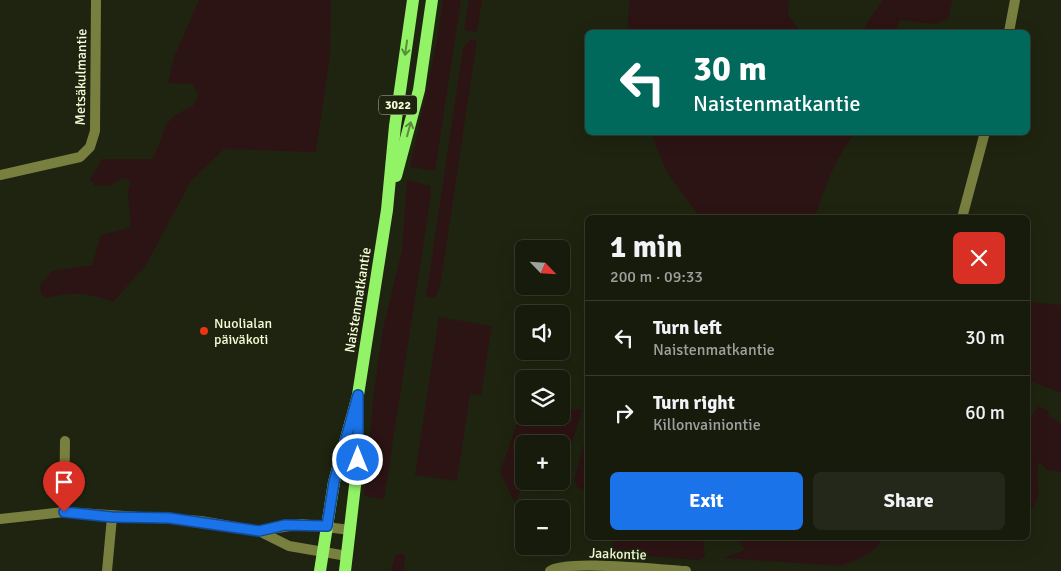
<!DOCTYPE html>
<html lang="en">
<head>
<meta charset="utf-8">
<style>
  :root { --surface:#171b0c; --page:#24281a; --text:#f1f3f6; --muted:#9ea19d; --line:#36392d; --accent:#1a73e8 }
  body { margin:0; font-family:Signika,sans-serif; background:var(--page); color:var(--text); height:100vh; display:flex; flex-direction:column; font-size:19px; white-space:nowrap }
  * { box-sizing:border-box; margin:0 }
  p { font-size:16px; color:var(--muted) }
  .icon { flex:none; width:28px; height:28px; fill:none; stroke:currentColor; stroke-width:2; stroke-linecap:round; stroke-linejoin:round }
  .map { position:relative; flex:1; overflow:hidden }
  .drawer { position:absolute; left:585px; top:215px; width:445px; height:325px; display:flex; flex-direction:column; background:var(--surface); border-radius:8px; box-shadow:0 5px 20px #0002,0 0 0 1px var(--line) }
  .drawer>* { flex:none }
  .banner { position:absolute; left:585px; top:30px; width:445px; height:105px; border-radius:8px; box-shadow:0 5px 20px #0002,0 0 0 1px var(--line); background:#00695c; color:#fff; overflow:hidden }
  .needle { width:32px; rotate:115deg }
  .buttons { position:absolute; left:515px; top:240px; display:grid; gap:10px }
  .buttons a { display:grid; place-items:center; width:55px; height:55px; border-radius:8px; background:var(--surface); box-shadow:0 5px 20px #0002,0 0 0 1px var(--line); font-size:25px }
  .pin { position:absolute; display:grid; place-items:center; width:42px; height:42px; color:#fff; margin:-51px -21px; border-radius:50% 50% 50% 0; rotate:-45deg; box-shadow:0 0 5px #0007 }
  .pin .icon { rotate:45deg }
  .me { position:absolute; width:55px; margin:-28px; rotate:0deg; stroke-linejoin:round; filter:drop-shadow(0 0 4px #0008) }
  .turn { display:flex; align-items:center; gap:18px; height:105px; padding:0 25px; font-size:22px }
  .turn .icon { width:65px; height:65px; stroke-width:2.5 }
  .turn b { display:block; font-size:35px; line-height:42px }
  .round { display:grid; place-items:center; flex:none; width:52px; height:52px; border-radius:8px; background:var(--page) }
  .headline { display:flex; align-items:center; justify-content:space-between; height:85px; padding:0 25px }
  h1 { font-size:30px; font-weight:700; line-height:38px }
  .action { display:flex; gap:10px; margin-top:auto; padding:10px 25px }
  .action a { flex:1; height:58px; border-radius:8px; background:var(--accent); color:#fff; font-size:20px; font-weight:700; line-height:58px; text-align:center }
  .action a+a { background:var(--page); color:var(--text) }
  ul { padding:0; list-style:none }
  li { display:flex; align-items:center; gap:15px; height:75px; padding:0 25px; border-top:1px solid var(--line) }
  li div { flex:1 }
  li b { display:block; font-size:19px }
  li em { font-style:normal }
  .map>svg:first-child { display:block }
  .green { fill:#2d1414 }
  .lines { fill:none; stroke-linecap:round; stroke-linejoin:round }
  .minor { stroke:#797f3f; stroke-width:10 }
  .tertiary { stroke:#797f3f; stroke-width:10 }
  .primary { stroke:#93f366; stroke-width:12 }
  .oneway { stroke:#598c3b }
  .route-casing { stroke:#114b97; stroke-width:12 }
  .route { stroke:#1a73e8; stroke-width:9 }
  .poi-dot { fill:#ec3412; stroke:#1f2410; stroke-width:2 }
  .labels { text-anchor:middle; dominant-baseline:central; stroke-width:4.5; stroke-linejoin:round; paint-order:stroke }
  .shield { fill:#1f2410; stroke:#b5bb9b; stroke-width:1 }
  .shield-label { font-size:12px; font-weight:bold; fill:#f5fcd6 }
  .street-label { font-size:14px; fill:#f5fcd6; stroke:#1f2410 }
  .poi-label { font-size:14px; fill:#f5fcd6; stroke:#1f2410; text-anchor:start }
</style>
</head>
<body>
<div class="map">
<svg width="1061" height="571" viewBox="0 0 1061 571">
  <rect width="100%" height="100%" fill="#1f2410"/>
  <g class="green">
    <path d="M199,0h132l-1,55 -14,97 -92,-3 -33,32 -45,84 -33,37c-27,-10 -39,-10 -68,-4l-4,-4 -1,-9 12,-14 40,-6 9,-30 30,-8 -3,-35 3,-11 -9,-3 -10,7 -17,1 -5,-7 12,-20h50c18,-30 3,-36 41,-53l5,-10 -5,-12 -25,-1 6,-26z"/>
    <polygon points="443,0 461,0 435,171 410,167 436,46"/>
    <polygon points="469,0 482,0 477,32 464,30"/>
    <polygon points="630,0 789,0 788,14 799,30 813,32 629,32 628,19"/>
    <polygon points="883,0 952,0 949,18 937,24 900,20 896,32 861,32"/>
    <polygon points="471,39 477,40 441,281 436,298 426,297 463,48"/>
    <path d="M651,133h205c-21,24 -31,54 -41,85l-115,-1 -34,-46z"/>
    <polygon points="407,180 430,186 431,195 384,499 364,496 374,391 383,329 402,250"/>
    <polygon points="1028,302 1061,305 1061,393 1028,380"/>
    <polygon points="439,317 492,326 481,395 470,394 457,481 415,475"/>
    <path d="M1039,406l8,4 2,5 12,9v48l-14,-2 -8,-8c-6,22 8,32 -11,51v-80l2,2 1,-19z"/>
    <polygon points="583,409 561,475 561,444 524,444 525,481 515,503 500,472 518,421 524,416 561,416 561,411"/>
    <polygon points="587,433 587,491 577,487 574,480"/>
    <polygon points="613,538 703,538 705,556 698,560 611,553"/>
    <path d="M736,538h148c-11,16 -25,22 -44,28l-116,-8 21,-8z"/>
    <polygon points="400,553 405,555 404,571 391,571 395,556"/>
  </g>
  <g class="lines">
    <g class="minor">
      <polyline points="1009,32 1015,0"/>
      <polyline points="0,175 80,157 90,147 95,131 96,0"/>
      <polyline points="962,218 985,132"/>
      <polyline points="64,512 65,441"/>
      <polyline points="107,571 112,517"/>
      <path d="M550,571c14,-12 112,-1 136,0"/>
    </g>
    <g class="tertiary">
      <polyline points="0,519 64,512 201,521 259,531 289,546 347,556"/>
      <polyline points="259,531 302,524 350,530"/>
    </g>
    <g class="primary">
      <polyline points="396,176 419,90 432,0"/>
      <polyline points="320,571 334,482 358,395 387,210 395,126 413,0"/>
      <polyline points="345,571 358,460 358,410"/>
    </g>
  </g>
  <defs><path id="oneway-shaft" d="M-6 0H5M1.5-3L5.5 0L1.5 3" fill="none" stroke-width="1.6" stroke-linecap="round" stroke-linejoin="round" transform="scale(1.25)"/></defs>
  <g class="oneway">
    <use href="#oneway-shaft" transform="translate(406 48) rotate(98)"/>
    <use href="#oneway-shaft" transform="translate(409 129) rotate(-75)"/>
  </g>
  <g class="lines">
    <g class="route-casing">
      <polyline id="route" points="64,512 112,517 169,518 259,531 285,525 327,526 334,482 358,395 358,460"/>
    </g>
    <use href="#route" class="route"/>
  </g>
  <circle class="poi-dot" cx="204" cy="331" r="5"/>
  <g class="labels">
    <rect class="shield" x="379" y="95.5" width="38" height="19" rx="4"/>
    <g class="shield-label">
      <text x="398" y="105">3022</text>
    </g>
    <g class="street-label">
      <text transform="translate(81 77) rotate(-89)">Metsäkulmantie</text>
      <text transform="translate(358 300) rotate(-81)">Naistenmatkantie</text>
      <text transform="translate(618 554) rotate(2)">Jaakontie</text>
    </g>
    <g class="poi-label">
      <text x="214" y="323">Nuolialan<tspan x="214" dy="16">päiväkoti</tspan></text>
    </g>
  </g>
</svg>
<div class="buttons">
<a><svg class="needle" viewBox="-14 -14 28 28"><path d="M0-13l5 13h-10z" fill="#e53935"/><path d="M0 13l5-13h-10z" fill="#9ea19d"/></svg></a>
<a><svg class="icon" aria-label="sound" viewBox="0 0 24 24"><path d="M4 9h4l5-4v14l-5-4H4zM17 9q2 3 0 6"/></svg></a>
<a><svg class="icon" aria-label="layers" viewBox="0 0 24 24"><path d="M12 4l9 5-9 5-9-5zM3 14l9 5 9-5"/></svg></a>
<a>+</a>
<a>−</a>
</div>
<div class="pin" style="left:64px;top:512px;background:#d93025"><svg class="icon" aria-label="arrive" viewBox="0 0 24 24"><path d="M6 21V4h12l-3 4 3 4H6"/></svg></div>
<svg class="me" style="left:358px;top:460px" viewBox="-20 -20 40 40"><circle r="17" fill="#1a73e8" stroke="#fff" stroke-width="3"/><path d="M0-11L8 9 0 5-8 9z" fill="#fff"/></svg>
<div class="banner">
<div class="turn"><svg class="icon" aria-label="left" viewBox="0 0 24 24"><path d="M17 20v-9H6M10 6l-5 5 5 5"/></svg><div><b>30 m</b>Naistenmatkantie</div></div>
</div>
<section class="drawer">
<div class="headline"><div><h1>1 min</h1><p>200 m · 09:33</p></div><a class="round" style="background:#d93025;color:#fff"><svg class="icon" aria-label="close" viewBox="0 0 24 24"><path d="M6 6l12 12M18 6L6 18"/></svg></a></div>
<ul>
<li><svg class="icon" aria-label="left" viewBox="0 0 24 24"><path d="M17 20v-9H6M10 6l-5 5 5 5"/></svg><div><b>Turn left</b><p>Naistenmatkantie</p></div><em>30 m</em></li>
<li><svg class="icon" aria-label="right" viewBox="0 0 24 24"><path d="M7 20v-9h11M14 6l5 5-5 5"/></svg><div><b>Turn right</b><p>Killonvainiontie</p></div><em>60 m</em></li>
</ul>
<div class="action"><a>Exit</a><a>Share</a></div>
</section>
</div>
</body>
</html>
